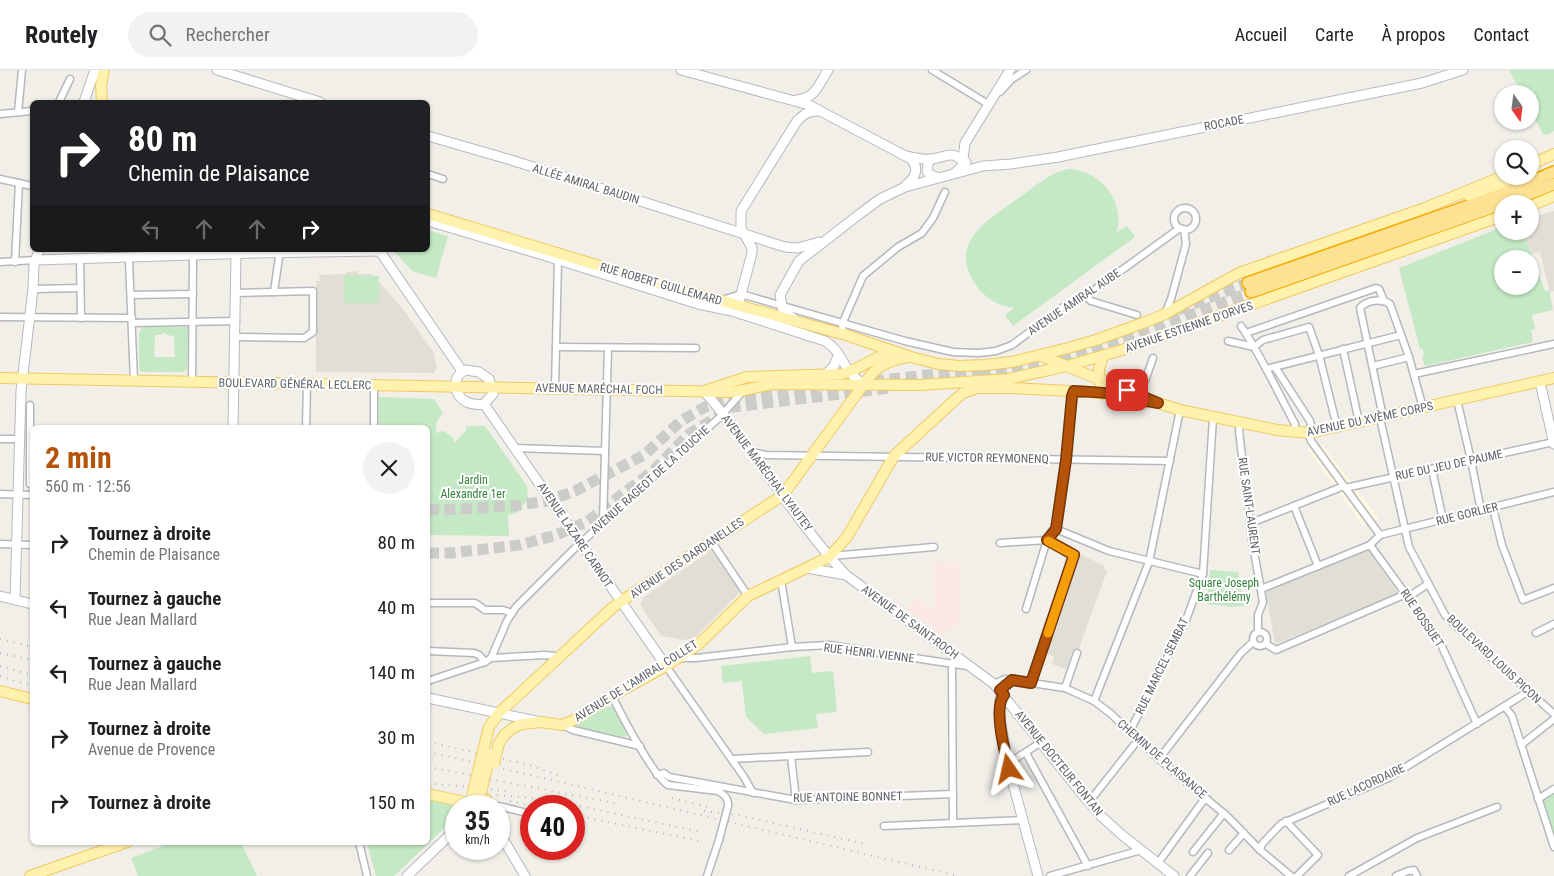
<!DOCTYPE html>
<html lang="fr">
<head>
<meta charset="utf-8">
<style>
  :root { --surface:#fff; --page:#f2f2f2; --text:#202124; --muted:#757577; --line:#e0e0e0; --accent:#b45309 }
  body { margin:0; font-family:"Roboto Condensed",sans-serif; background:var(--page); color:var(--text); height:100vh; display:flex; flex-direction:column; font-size:19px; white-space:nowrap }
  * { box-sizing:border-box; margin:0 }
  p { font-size:16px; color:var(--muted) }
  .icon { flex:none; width:28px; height:28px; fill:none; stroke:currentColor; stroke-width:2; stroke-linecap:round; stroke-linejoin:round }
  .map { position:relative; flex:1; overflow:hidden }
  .side { position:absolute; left:30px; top:355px; width:400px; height:420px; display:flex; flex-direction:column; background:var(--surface); border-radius:8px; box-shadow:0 1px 4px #0004 }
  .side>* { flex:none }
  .banner { position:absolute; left:30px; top:30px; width:400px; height:152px; border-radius:8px; box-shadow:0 1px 4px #0004; background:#202124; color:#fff; overflow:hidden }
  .needle { width:32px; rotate:166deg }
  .controls { position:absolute; left:1494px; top:15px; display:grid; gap:10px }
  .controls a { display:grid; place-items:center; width:45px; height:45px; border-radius:50%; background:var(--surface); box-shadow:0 1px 4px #0004; font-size:25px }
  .speed { position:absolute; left:445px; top:725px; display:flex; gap:10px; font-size:25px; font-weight:700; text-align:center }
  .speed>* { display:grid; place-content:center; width:65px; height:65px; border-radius:50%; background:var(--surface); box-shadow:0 1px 4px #0004; line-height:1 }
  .speed small { font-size:12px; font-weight:400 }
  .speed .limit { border:8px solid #d22; background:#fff; color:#111 }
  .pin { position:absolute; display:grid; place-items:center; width:42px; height:42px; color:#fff; margin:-21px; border-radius:10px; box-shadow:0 2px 8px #0006 }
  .me { position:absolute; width:55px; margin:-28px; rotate:349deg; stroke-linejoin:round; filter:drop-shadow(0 0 4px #0008) }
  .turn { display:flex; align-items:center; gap:18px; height:105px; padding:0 15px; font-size:22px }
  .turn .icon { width:65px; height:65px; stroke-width:2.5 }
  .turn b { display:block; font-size:35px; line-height:42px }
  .lanes { display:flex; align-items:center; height:48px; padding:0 15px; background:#0003; justify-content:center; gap:25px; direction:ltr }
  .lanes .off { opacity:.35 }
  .round { display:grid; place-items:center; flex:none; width:52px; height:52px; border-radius:26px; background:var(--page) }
  .overview { display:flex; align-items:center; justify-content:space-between; height:85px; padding:0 15px }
  h1 { font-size:30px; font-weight:700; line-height:38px; color:var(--accent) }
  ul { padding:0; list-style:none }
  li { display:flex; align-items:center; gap:15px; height:65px; padding:0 15px }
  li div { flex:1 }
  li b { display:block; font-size:19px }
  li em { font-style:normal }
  header { display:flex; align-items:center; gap:30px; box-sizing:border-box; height:70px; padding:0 25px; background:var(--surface); border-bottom:1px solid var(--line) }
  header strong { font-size:24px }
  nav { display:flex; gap:28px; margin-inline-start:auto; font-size:18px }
  .search { width:350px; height:45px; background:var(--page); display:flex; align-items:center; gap:12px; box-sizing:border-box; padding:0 18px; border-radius:28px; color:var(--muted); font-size:19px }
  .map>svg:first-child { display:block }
  .commercial { fill:#fef7e0 }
  .education { fill:#e1ded6 }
  .medical { fill:#fce8e6 }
  .green { fill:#c5e8c5; fill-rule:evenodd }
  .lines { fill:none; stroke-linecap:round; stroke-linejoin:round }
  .highway-tunnel { stroke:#ccccc8; stroke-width:11; stroke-dasharray:11 5.5; stroke-linecap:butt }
  .street-casing { stroke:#b5b8bc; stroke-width:9 }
  .secondary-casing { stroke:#b6babf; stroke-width:11 }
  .primary-casing { stroke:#f2c960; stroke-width:12 }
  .highway-casing { stroke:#f9ab00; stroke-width:14 }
  .street { stroke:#fff; stroke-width:6 }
  .secondary { stroke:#fff; stroke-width:9 }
  .primary { stroke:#fff2af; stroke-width:10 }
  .highway { stroke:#fde293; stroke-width:11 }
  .rail { stroke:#b6b7b8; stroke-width:2; stroke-dasharray:1 6; stroke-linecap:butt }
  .street-bridge-casing { stroke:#b5b8bc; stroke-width:9; stroke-linecap:butt }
  .primary-bridge-casing { stroke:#f2c960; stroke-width:12; stroke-linecap:butt }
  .street-bridge { stroke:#fff; stroke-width:6 }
  .primary-bridge { stroke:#fff2af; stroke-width:10 }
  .route-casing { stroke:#753606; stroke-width:12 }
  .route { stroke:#b45309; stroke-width:9 }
  .slow { stroke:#f59e0b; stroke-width:9 }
  .labels { text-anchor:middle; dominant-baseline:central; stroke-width:4; stroke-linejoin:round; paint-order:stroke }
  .street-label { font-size:12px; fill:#5f6368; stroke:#fff }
  .park-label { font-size:12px; fill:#348238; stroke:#fff }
</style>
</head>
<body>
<header>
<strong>Routely</strong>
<div class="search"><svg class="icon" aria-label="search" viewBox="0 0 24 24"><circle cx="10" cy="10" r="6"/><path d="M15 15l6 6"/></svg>Rechercher</div>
<nav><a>Accueil</a><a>Carte</a><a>À propos</a><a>Contact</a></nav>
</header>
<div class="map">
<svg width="1554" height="806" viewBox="0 0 1554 806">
  <rect width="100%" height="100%" fill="#f1efe8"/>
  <polygon class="commercial" points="1323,375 1379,449 1363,456 1307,378"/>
  <g class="education">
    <polygon points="1554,141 1554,221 1550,223 1540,182 1532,184 1523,161 1530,161 1530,148"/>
    <polygon points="358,201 358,204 372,204 403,239 434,283 437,299 435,299 435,303 316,302 316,211 320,211 319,205 346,204 346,202"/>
    <polygon points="713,479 741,521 695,568 684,570 661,566 640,535 644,527"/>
    <polygon points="1367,479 1399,524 1275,574 1266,523 1267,521"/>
    <polygon points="1078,483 1105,496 1104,499 1107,501 1078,581 1073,580 1066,599 1052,594 1054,586 1044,584"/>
  </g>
  <polygon class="medical" points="932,491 960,494 960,546 956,559 953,558 948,559 944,565 907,539 916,527 935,540"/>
  <g class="green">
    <polygon points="1509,0 1554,0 1554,61 1547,65 1543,64 1530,39 1530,24 1522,24"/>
    <path d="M1069,99c32,2 56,32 48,63l10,-6 8,11 -122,89 -8,-11 9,-7c-16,-2 -29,-10 -38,-23 -30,-44 14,-66 44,-88 16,-11 30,-25 49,-28z"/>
    <path d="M1502,157v4h21l22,60 4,-1 4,20 -21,5 3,14 -4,1 2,12 -108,24 -3,-10 3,-1 -3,-7 -2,1 -21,-81zM1502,189h28v27h-28z"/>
    <polygon points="428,160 448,166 436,208 412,201 393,180 428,180"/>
    <polygon points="344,205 379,206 379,233 344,233"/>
    <path d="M143,257h46l-2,42 -3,3h-43l-2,-4v-35l1,-3zM163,263h3l1,2 7,1 1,21h-21l1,-22h7z"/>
    <path d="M379,327l55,2 9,14c-6,6 -8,13 -7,20l7,-2 10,6 1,6 11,-11 2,-6h18l42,60 1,13 -11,14 -9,2 1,21 -81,-1v-107l-49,-1z"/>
    <polygon points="1210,500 1238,502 1244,536 1232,537 1207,534"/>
    <polygon points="810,586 812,603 833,601 837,642 816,644 818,658 764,664 746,647 742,611 723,613 721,596"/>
    <polygon points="612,636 626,658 627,664 625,667 584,659 582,661 576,657 576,654 607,637"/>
    <polygon points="1554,719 1554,762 1550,765 1538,729"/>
    <polygon points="428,730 455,736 456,747 394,806 376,806 367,773 428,772"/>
    <polygon points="173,772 241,773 257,806 138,806 131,788"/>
  </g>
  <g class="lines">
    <g class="highway-tunnel">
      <polyline points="1178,240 1248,213"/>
      <path d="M980,307c93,-12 184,-53 271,-85"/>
      <polyline points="873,311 981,299"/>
      <polyline points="428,439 444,440 512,436 547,431 575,421 644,385 681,351 705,337 730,328 741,326 817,318"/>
      <polyline points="428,483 451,483 520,475 556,465 588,451 654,400 689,364 733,337 890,318"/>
    </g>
    <g class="street-casing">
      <g id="street">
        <polyline points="932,0 988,34 990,33"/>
        <polyline points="1000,22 1012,9 1026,0"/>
        <polyline points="59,32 70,9"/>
        <polyline points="18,42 22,0"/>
        <polyline points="0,44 32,41"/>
        <polyline points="428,104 443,109"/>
        <polyline points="0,109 32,116"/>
        <circle cx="1185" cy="149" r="11"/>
        <polyline points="131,187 129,191 134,311"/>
        <polyline points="80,188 81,248"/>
        <polyline points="0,192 36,190"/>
        <polyline points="15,192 19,113"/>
        <polyline points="33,219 80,218"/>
        <polyline points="274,222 280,180"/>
        <polyline points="236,223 313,221 313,262 304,268 236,267"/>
        <polyline points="131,225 193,224"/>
        <polyline points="1086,226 1091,231 1137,245"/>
        <polyline points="722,230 741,224 905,271 953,282 979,283 996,281 1012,275 1063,237 1086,226 1180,158"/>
        <polyline points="1165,244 1171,229 1186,174 1184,159"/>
        <polyline points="0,247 132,248"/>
        <polyline points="132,253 236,251"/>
        <path d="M1241,256c21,31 36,65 54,98v8"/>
        <polyline points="1246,263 1376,218 1379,219 1384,231"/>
        <polyline points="846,264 842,259 843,252 863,206 898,177 922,163 933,148 945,122"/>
        <polyline points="1228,271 1254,277 1263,270 1309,257 1319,285 1337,357"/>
        <polyline points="556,277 696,278"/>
        <polyline points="1343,279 1359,352"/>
        <polyline points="1373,296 1409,287"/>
        <polyline points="1275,297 1310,351 1313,363"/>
        <polyline points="1266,299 1401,265"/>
        <polyline points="1414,304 1554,274"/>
        <polyline points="192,312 193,186 203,180"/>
        <polyline points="555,318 558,190 557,187"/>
        <polyline points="1140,325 1153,288"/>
        <polyline points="1457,330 1471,390 1481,441"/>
        <polyline points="30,335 30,414 32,414"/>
        <path d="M1383,347l-23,-109c7,-8 21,-10 30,-4l19,53 14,51"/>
        <polyline points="1380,348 1409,477 1445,545 1455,555 1554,644"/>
        <polyline points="1240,353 1239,361 1252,470 1263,532 1258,545 1258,562"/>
        <polyline points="306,358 307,314"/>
        <polyline points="374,358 374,315"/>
        <polyline points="1309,363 1311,371 1380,465"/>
        <polyline points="0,369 20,369"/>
        <polyline points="514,378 605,381"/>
        <polyline points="753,382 766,385 1170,391"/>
        <polyline points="1432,399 1443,450"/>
        <polyline points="1345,418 1554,372"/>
        <polyline points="0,424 32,425"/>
        <polyline points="1294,436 1318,496"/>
        <polyline points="1493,438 1502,475 1523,530 1554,518"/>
        <polyline points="603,453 608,278"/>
        <polyline points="1251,453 1344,416"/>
        <polyline points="1056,459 1109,481 1203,504"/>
        <polyline points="1380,465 1554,422"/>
        <polyline points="711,471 748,526"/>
        <polyline points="1000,473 1047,470"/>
        <polyline points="0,474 32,475"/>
        <polyline points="1370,475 1439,570 1477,654"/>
        <polyline points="831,486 934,477"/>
        <polyline points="781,510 792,577"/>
        <polyline points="1261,519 1370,475 1380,465"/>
        <polyline points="1408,527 1428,514"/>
        <polyline points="428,533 475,533 485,540 503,540 512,543"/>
        <polyline points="1026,539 1047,470 1056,459 1066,390 1071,326 1074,321"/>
        <circle cx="1260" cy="569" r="7"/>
        <polyline points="1536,563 1554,554"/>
        <polyline points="1266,574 1276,580 1406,524"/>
        <polyline points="428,581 474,583 479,585 485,592"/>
        <polyline points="491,588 545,585 554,586 558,589"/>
        <polyline points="679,588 696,588 792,577 829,575 967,596"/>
        <polyline points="666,596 744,707 753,723"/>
        <polyline points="428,611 485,592 491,588 507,551 516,537 573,480 720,347 743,321"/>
        <polyline points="1031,613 1074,485 1047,470"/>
        <polyline points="994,614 1005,609 1065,618 1094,631 1110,643 1159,689 1228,747 1260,780 1291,806"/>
        <polyline points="1065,618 1077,583"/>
        <path d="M612,626c10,20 40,78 56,89l50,6c6,3 11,7 10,15"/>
        <polyline points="1094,631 1149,492 1180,340"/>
        <polyline points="1505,637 1512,646 1554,777"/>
        <polyline points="562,655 573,660 640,676"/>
        <polyline points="1130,661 1186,550 1203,504 1213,348"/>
        <polyline points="1521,675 1554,649"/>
        <polyline points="1026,683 1088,796"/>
        <polyline points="791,686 796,730"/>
        <polyline points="732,689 868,682"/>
        <polyline points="1159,689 1241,583 1253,572"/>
        <path d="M1008,695c6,-7 24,-16 33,-23"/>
        <polyline points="657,705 664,703 669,707 796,730 953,724"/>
        <polyline points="1538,729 1554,719"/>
        <polyline points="1089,732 1138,670"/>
        <polyline points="499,736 531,744"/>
        <polyline points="1286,751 1318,785 1297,806"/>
        <polyline points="953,753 952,593 955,590"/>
        <polyline points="884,756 1022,750"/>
        <polyline points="359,772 367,806"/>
        <polyline points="1229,780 1244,763"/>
        <polyline points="1260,780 1262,774 1281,754 1388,708 1529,621"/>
        <polyline points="1193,782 1224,743"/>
        <polyline points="1158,793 1203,731 1207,729"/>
        <polyline points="707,806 719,770"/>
        <polyline points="1050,806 1141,780"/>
        <polyline points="1190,806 1208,783"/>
        <polyline points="1349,806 1417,768 1497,737"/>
        <polyline points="1396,806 1408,801 1414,800 1417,806"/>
      </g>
    </g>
    <g class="secondary-casing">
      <g id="secondary">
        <polyline points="217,0 320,32"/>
        <path d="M681,0l128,35 102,54c9,10 4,19 -5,26"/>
        <path d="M797,30c19,-2 22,-16 31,-30"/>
        <polyline points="84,32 95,0"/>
        <polyline points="428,66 511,90 785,177 798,178 819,172"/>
        <path d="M907,86c8,2 17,4 25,3 19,-3 16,-9 34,3"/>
        <polyline points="931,89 928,94 927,101 929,104 936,107"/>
        <polyline points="956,102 962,96 965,73 1010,0"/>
        <path d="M428,151l115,34 155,49 34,7 93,30c18,10 18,32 39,43"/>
        <polyline points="379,180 462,301"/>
        <polyline points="36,190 255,183 379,181"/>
        <path d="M742,241l-3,-5v-4l13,-49v-5l-11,-20v-17l56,-90c7,-7 11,-10 21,-10"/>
        <polyline points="794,249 783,241 780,225 799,191 861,143 880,129 905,117 983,96 1011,94 1058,87 1422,13 1463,0"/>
        <path d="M466,300l13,2 10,7 4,15 -9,10c-28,5 -38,-26 -18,-34z"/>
        <polyline points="825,305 834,296 838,286"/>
        <polyline points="1540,312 1554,374"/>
        <path d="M704,321c51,58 89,128 142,184l148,109 88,110 19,22 21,19 52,41"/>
        <polyline points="484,334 666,596"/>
        <polyline points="233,358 236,184"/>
        <polyline points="807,498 846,505"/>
        <polyline points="0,526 32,534"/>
        <polyline points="15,530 21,321 33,219 34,195 39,180"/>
        <polyline points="1004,625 1000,629 999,642 1008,695 1038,806"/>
        <polyline points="428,628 536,651"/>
        <polyline points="499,762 525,806"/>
        <polyline points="407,806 456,759"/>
      </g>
    </g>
    <g class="primary-casing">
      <g id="primary">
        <polyline points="102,32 101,15 104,0"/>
        <polyline points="1530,95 1554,84"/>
        <polyline points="1469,126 1532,106"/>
        <polyline points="1530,136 1554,126"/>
        <polyline points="428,144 646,210 846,265 911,287 938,294 960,296 984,295 1012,292 1068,278 1096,270 1143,253 1165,244 1239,203 1425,138 1504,106"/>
        <polyline points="1039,285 1158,333 1180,340 1277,360 1309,363 1554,308"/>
        <polyline points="0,308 734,322 773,314 920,315 1008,309 1067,296 1122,280 1502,146"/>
        <polyline points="1100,314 1099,299 1103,286"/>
        <polyline points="978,318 1010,318 1090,322 1117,325 1136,331 1147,332"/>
        <path d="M707,320l40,-13 95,-3c19,-5 32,-18 51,-22"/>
        <polyline points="0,621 32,629"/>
        <path d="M489,657l10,-14 113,-105 24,-17 147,-96 86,-118c11,-13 22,-17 39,-20"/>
        <polyline points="505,664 513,658 522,654 541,652 562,655 574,650 612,626 666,596 699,574 748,526 829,487 847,467 894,386 957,328 963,323 985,315"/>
        <polyline points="428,724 478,735 486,729"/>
        <polyline points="30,806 127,772"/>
      </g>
    </g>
    <g class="highway-casing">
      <g id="highway">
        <polyline points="1503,134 1554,114"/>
        <polyline points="1248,213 1497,126 1554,102"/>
        <polyline points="1251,222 1502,134"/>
      </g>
    </g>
    <use href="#street" class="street"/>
    <use href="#secondary" class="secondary"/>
    <use href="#primary" class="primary"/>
    <use href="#highway" class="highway"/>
    <g class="rail">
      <polyline points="0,569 32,577"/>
      <polyline points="0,583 32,590"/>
      <polyline points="0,596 32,605"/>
      <polyline points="0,606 32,616"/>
      <polyline points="428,672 530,695 560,706"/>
      <polyline points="428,682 539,707 958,806"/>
      <polyline points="428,697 619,734"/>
      <polyline points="428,713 506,721"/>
      <polyline points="497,725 546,729 701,762"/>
      <polyline points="672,728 712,738"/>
      <polyline points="510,731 532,736"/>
      <polyline points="704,741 739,745 865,774"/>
      <polyline points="574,745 699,771"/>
    </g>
    <g class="street-bridge-casing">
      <polyline id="street-bridge" points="719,770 728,736"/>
    </g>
    <g class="primary-bridge-casing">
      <g id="primary-bridge">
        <polyline points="494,694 499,673 505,664"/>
        <polyline points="472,726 489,657"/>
        <polyline points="480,727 490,684"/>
      </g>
    </g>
    <use href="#street-bridge" class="street-bridge"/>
    <use href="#primary-bridge" class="primary-bridge"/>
  </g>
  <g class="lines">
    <g class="route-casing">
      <path id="route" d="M1009,699c-4,-16 -16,-61 -5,-74l-4,-5 12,-10 19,3 43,-128 -27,-15 9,-11 10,-69 6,-64 2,-5c15,1 31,1 45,4 13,3 25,6 39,8l-31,-13"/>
    </g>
    <use href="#route" class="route"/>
    <polyline class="slow" points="1048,471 1074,485 1048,563"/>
  </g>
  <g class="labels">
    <g class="street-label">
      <text transform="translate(1224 53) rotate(-11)">ROCADE</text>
      <text transform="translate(586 114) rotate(17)">ALLÉE AMIRAL BAUDIN</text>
      <text transform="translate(661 214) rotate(16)">RUE ROBERT GUILLEMARD</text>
      <text transform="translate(1074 232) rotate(-34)">AVENUE AMIRAL AUBE</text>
      <text transform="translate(1189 257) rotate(-19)">AVENUE ESTIENNE D'ORVES</text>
      <text transform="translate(295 314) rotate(1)">BOULEVARD GÉNÉRAL LECLERC</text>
      <text transform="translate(599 319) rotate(1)">AVENUE MARÉCHAL FOCH</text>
      <text transform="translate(1370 349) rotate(-12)">AVENUE DU XVÈME CORPS</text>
      <text transform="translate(987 388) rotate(1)">RUE VICTOR REYMONENQ</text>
      <text transform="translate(1449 395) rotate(-12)">RUE DU JEU DE PAUME</text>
      <text transform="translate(767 403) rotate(53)">AVENUE MARÉCHAL LYAUTEY</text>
      <text transform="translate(650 410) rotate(-42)">AVENUE RAGEOT DE LA TOUCHE</text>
      <text transform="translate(1249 436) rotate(82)">RUE SAINT-LAURENT</text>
      <text transform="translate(1467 444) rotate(-14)">RUE GORLIER</text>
      <text transform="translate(575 465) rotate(56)">AVENUE LAZARE CARNOT</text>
      <text transform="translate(687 488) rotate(-34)">AVENUE DES DARDANELLES</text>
      <text transform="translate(1422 548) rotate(56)">RUE BOSSUET</text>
      <text transform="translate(910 552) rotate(36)">AVENUE DE SAINT-ROCH</text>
      <text transform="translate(869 583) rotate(7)">RUE HENRI VIENNE</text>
      <text transform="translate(1494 589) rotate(43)">BOULEVARD LOUIS PICON</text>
      <text transform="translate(1162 596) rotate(-64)">RUE MARCEL SEMBAT</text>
      <text transform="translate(636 611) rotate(-32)">AVENUE DE L'AMIRAL COLLET</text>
      <text transform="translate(1162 689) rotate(41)">CHEMIN DE PLAISANCE</text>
      <text transform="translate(1059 693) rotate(51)">AVENUE DOCTEUR FONTAN</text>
      <text transform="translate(1366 715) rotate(-25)">RUE LACORDAIRE</text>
      <text transform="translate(848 727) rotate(-1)">RUE ANTOINE BONNET</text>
    </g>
    <g class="park-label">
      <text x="473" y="410">Jardin<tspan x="473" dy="14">Alexandre 1er</tspan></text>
      <text x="1224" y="513">Square Joseph<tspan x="1224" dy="14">Barthélémy</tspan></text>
    </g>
  </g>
</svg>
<div class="controls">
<a><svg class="needle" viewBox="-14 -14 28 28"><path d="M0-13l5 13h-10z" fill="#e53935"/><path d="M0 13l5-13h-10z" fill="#757577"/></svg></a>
<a><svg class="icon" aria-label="search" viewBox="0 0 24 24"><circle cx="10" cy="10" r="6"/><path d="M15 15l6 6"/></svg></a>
<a>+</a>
<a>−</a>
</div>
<div class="speed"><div>35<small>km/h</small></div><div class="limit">40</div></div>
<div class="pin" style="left:1127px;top:320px;background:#d93025"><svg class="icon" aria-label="arrive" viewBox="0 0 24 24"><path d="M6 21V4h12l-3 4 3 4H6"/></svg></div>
<svg class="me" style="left:1009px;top:699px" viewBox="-20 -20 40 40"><path d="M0-17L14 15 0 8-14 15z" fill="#b45309" stroke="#fff" stroke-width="4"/></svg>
<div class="banner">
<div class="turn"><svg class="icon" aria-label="right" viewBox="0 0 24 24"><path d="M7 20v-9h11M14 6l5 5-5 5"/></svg><div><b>80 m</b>Chemin de Plaisance</div></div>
<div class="lanes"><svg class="icon off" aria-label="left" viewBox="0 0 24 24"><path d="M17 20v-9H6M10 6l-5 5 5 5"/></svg><svg class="icon off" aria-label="ahead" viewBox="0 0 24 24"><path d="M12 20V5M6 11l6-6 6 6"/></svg><svg class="icon off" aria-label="ahead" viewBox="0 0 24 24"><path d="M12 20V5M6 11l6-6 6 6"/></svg><svg class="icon" aria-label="right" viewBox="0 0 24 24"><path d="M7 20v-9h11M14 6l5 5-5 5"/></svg></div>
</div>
<section class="side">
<div class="overview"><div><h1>2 min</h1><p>560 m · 12:56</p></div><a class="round"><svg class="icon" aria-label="close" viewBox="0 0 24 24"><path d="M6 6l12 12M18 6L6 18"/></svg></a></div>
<ul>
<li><svg class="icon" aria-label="right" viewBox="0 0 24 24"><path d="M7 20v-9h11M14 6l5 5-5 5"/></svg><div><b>Tournez à droite</b><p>Chemin de Plaisance</p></div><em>80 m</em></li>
<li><svg class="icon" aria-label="left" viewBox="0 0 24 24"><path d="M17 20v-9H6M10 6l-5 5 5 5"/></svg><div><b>Tournez à gauche</b><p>Rue Jean Mallard</p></div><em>40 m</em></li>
<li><svg class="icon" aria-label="left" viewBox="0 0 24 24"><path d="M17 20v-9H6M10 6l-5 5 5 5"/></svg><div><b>Tournez à gauche</b><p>Rue Jean Mallard</p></div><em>140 m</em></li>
<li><svg class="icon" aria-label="right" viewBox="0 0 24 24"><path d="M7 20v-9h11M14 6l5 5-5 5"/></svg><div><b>Tournez à droite</b><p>Avenue de Provence</p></div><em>30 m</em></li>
<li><svg class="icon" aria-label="right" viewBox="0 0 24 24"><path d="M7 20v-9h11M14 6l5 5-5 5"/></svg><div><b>Tournez à droite</b></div><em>150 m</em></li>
</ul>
</section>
</div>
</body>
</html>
